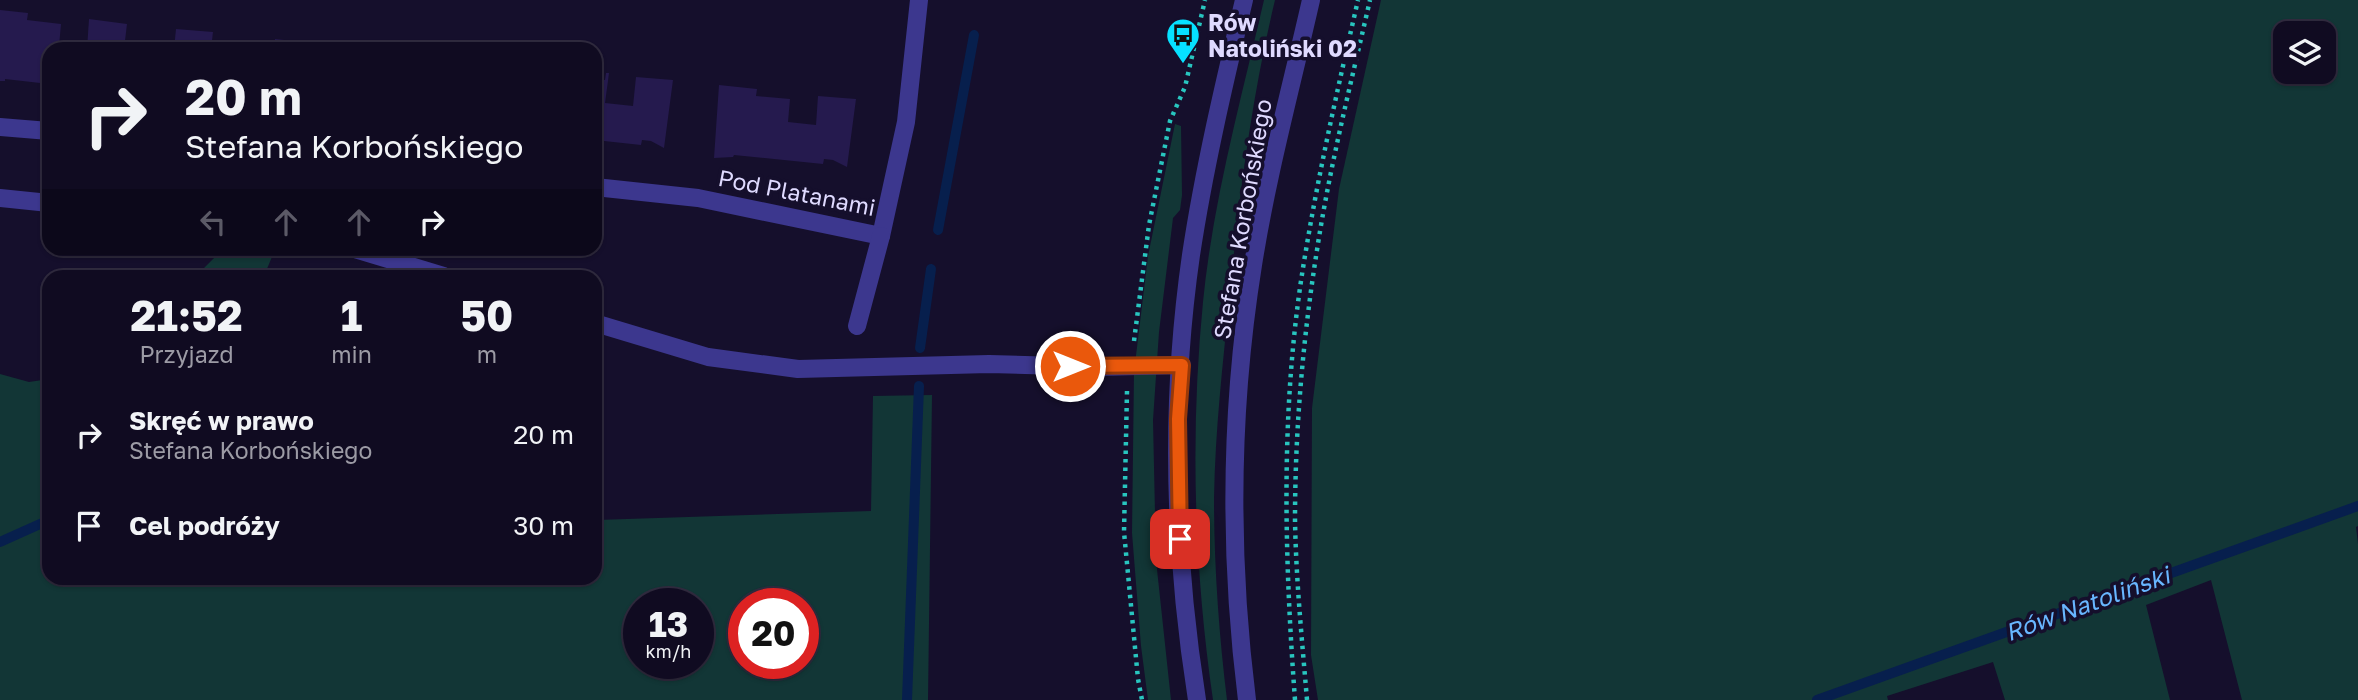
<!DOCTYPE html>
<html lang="pl">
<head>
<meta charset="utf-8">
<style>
  :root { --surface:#100b21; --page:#1e192e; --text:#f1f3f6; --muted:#9c9ba5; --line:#302b3f }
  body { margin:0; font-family:"Golos Text",sans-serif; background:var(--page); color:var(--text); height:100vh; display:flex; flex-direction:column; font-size:26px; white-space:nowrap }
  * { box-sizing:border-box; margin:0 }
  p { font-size:23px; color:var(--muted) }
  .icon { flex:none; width:38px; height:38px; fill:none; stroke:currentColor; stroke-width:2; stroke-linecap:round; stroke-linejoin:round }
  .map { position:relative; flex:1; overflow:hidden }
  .side { position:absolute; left:42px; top:270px; width:560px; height:315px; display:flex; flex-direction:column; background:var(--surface); border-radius:21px; box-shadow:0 2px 5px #0004,0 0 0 2px var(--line) }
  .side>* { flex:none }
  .guide { position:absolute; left:42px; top:42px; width:560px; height:214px; border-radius:21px; box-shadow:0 2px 5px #0004,0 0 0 2px var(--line); background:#100b21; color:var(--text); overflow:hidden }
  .tools { position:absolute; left:2273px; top:21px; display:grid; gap:14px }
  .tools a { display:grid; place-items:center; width:63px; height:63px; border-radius:14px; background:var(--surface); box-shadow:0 2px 5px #0004,0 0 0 2px var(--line); font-size:35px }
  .speed { position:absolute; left:623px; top:588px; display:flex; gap:14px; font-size:35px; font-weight:700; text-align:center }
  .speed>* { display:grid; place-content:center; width:91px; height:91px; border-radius:50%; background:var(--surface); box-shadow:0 2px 5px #0004,0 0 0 2px var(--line); line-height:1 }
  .speed small { font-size:18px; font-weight:400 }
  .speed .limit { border:10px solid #d22; background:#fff; color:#111 }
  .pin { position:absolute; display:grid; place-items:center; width:60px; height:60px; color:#fff; margin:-30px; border-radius:14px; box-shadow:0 4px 10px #0006 }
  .me { position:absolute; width:77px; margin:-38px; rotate:90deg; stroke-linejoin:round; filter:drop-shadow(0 0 5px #0008) }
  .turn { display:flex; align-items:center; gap:24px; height:147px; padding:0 28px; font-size:32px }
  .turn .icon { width:91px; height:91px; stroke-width:2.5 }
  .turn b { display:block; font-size:49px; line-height:60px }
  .lanes { display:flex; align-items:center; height:66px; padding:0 28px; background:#0003; justify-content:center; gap:35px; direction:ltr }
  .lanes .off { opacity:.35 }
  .eta { display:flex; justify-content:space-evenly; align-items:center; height:119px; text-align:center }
  .eta b { font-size:42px; font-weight:700; line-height:49px }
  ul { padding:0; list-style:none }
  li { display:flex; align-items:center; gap:21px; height:91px; padding:0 28px }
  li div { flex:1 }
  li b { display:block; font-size:26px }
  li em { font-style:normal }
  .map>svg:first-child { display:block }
  .green { fill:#123636; fill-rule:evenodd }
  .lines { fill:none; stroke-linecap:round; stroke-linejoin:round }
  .stream { stroke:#071f4d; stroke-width:10 }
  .building { fill:#251a4e }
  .path { stroke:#28c5bf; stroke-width:4.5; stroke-dasharray:3.5 5; stroke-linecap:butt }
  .minor { stroke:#3c378e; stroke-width:18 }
  .route-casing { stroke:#983908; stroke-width:18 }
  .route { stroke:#ea580c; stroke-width:12 }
  .labels { text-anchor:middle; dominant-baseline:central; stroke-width:7; stroke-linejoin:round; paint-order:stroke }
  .poi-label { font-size:23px; font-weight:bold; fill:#dfdaff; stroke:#150f2c; text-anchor:start }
  .street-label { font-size:23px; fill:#dfdaff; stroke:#150f2c }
  .water-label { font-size:24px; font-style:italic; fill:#68b6ff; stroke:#150f2c }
</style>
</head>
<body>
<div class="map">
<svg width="2358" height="700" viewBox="0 0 2358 700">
  <rect width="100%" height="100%" fill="#150f2c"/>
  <g class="green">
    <path d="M1264,0h11c-23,96 -36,195 -45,293 -7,69 -15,137 -16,206 0,67 5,135 13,201h-14c-19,-131 -23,-266 -10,-398 10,-102 38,-202 61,-302z"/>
    <path d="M1381,0h977v526l-2,1 2,17v156h-116l-31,-120 -65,25 24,95h-165l-12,-38 -106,34 1,4h-570l-7,-45 1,-247 27,-219zM2324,33v39h-38v-39z"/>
    <polygon points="1175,124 1181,126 1182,195 1180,210 1173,218 1159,332 1153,420 1156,560 1171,700 1148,700 1141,646 1132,533 1134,372 1148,256"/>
    <polygon points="222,250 274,252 264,276 158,276 203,269"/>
    <path d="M0,374l29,8 20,-3v199h546v-66l2,8 274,-9 2,-115 59,-1 -4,305h-928zM639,604h59v59h-59zM744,604h59v59h-59z"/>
  </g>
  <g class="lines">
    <g class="stream">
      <polyline points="938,230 974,35"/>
      <polyline points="920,348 931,269"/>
      <polyline points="0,542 49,520"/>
      <polyline points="907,700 919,386"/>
      <polyline points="1817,700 2358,506"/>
    </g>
  </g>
  <g class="building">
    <polygon points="0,10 28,13 27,20 61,24 59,46 72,47 72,49 49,49 49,84 5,79 5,81 0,81"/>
    <polygon points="89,19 127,24 124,49 87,49"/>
    <polygon points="176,29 213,32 211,49 174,49"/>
    <polygon points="275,39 312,43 311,49 239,49 240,42 274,46"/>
    <polygon points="606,73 609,73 605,103 633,106 636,77 673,80 664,148 651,141 642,140 641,145 595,140 595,79 605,80"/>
    <polygon points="719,85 757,89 756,96 790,99 788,122 816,125 818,96 856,99 847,167 833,160 824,159 823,164 734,155 733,157 714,158"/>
  </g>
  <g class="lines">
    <g class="path">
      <polyline points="1134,341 1149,225 1170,121 1185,87 1205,0"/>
      <polyline points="1127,391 1124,532 1138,679 1142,700"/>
      <path d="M1295,700c-11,-150 -15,-302 11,-450 14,-84 33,-167 52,-250"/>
      <path d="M1307,700c-5,-60 -11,-120 -12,-180 0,-90 8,-182 22,-270 13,-85 34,-167 53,-250"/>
    </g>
    <g class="minor">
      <polyline points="0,127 49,131"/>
      <polyline points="595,187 698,198 881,236 906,122 919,0"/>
      <polyline points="0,198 49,203"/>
      <polyline points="351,248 444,276"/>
      <polyline points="595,323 708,357 798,369 989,364 1096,367 1182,365"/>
      <polyline points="857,326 881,236"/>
      <path d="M1197,700c-23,-146 -27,-299 -6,-445 13,-86 33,-171 53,-255"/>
      <path d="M1247,700c-18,-144 -17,-292 6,-435 14,-89 38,-177 58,-265"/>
    </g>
  </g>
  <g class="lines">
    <g class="route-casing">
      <polyline id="route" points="1070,366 1182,365 1178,419 1180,539"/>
    </g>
    <use href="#route" class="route"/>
  </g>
  <defs>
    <g id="bus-pin" transform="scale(1.75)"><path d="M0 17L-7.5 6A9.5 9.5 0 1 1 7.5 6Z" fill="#06e1ff" stroke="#150f2c"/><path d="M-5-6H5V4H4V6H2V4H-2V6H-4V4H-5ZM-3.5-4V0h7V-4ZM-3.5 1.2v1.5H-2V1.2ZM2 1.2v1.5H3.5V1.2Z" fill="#111"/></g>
  </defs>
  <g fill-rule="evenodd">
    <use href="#bus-pin" x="1183" y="35"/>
  </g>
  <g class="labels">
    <g class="poi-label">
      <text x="1208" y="22">Rów<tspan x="1208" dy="26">Natoliński 02</tspan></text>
    </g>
    <g class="street-label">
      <text transform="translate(797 192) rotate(11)">Pod Platanami</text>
      <text transform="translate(1242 219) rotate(-80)">Stefana Korbońskiego</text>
    </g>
    <g class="water-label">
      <text transform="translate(2087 603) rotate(-20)">Rów Natoliński</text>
    </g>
  </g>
</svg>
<div class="tools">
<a><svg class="icon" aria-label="layers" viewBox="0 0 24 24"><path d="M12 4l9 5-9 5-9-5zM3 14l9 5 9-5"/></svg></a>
</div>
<div class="speed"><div>13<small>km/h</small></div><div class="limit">20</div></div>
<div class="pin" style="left:1180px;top:539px;background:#d93025"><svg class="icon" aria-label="arrive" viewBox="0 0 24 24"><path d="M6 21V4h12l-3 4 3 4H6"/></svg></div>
<svg class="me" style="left:1070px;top:366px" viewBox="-20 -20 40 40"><circle r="17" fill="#ea580c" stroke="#fff" stroke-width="3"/><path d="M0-11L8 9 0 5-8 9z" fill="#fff"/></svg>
<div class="guide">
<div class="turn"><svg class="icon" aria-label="right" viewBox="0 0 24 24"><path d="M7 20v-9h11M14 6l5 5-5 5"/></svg><div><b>20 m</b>Stefana Korbońskiego</div></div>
<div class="lanes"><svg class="icon off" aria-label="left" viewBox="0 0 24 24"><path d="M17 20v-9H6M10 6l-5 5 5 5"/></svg><svg class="icon off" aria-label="ahead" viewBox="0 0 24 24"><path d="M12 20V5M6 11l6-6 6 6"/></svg><svg class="icon off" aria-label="ahead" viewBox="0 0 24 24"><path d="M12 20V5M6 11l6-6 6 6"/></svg><svg class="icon" aria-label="right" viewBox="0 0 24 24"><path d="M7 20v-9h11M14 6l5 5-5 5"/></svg></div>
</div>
<section class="side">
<div class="eta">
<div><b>21:52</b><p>Przyjazd</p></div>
<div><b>1</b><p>min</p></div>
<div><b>50</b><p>m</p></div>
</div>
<ul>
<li><svg class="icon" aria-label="right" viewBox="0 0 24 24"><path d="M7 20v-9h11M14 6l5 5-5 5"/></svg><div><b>Skręć w prawo</b><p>Stefana Korbońskiego</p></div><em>20 m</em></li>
<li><svg class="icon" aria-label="arrive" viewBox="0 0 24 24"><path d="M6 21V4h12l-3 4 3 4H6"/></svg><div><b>Cel podróży</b></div><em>30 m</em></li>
</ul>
</section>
</div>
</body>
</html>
